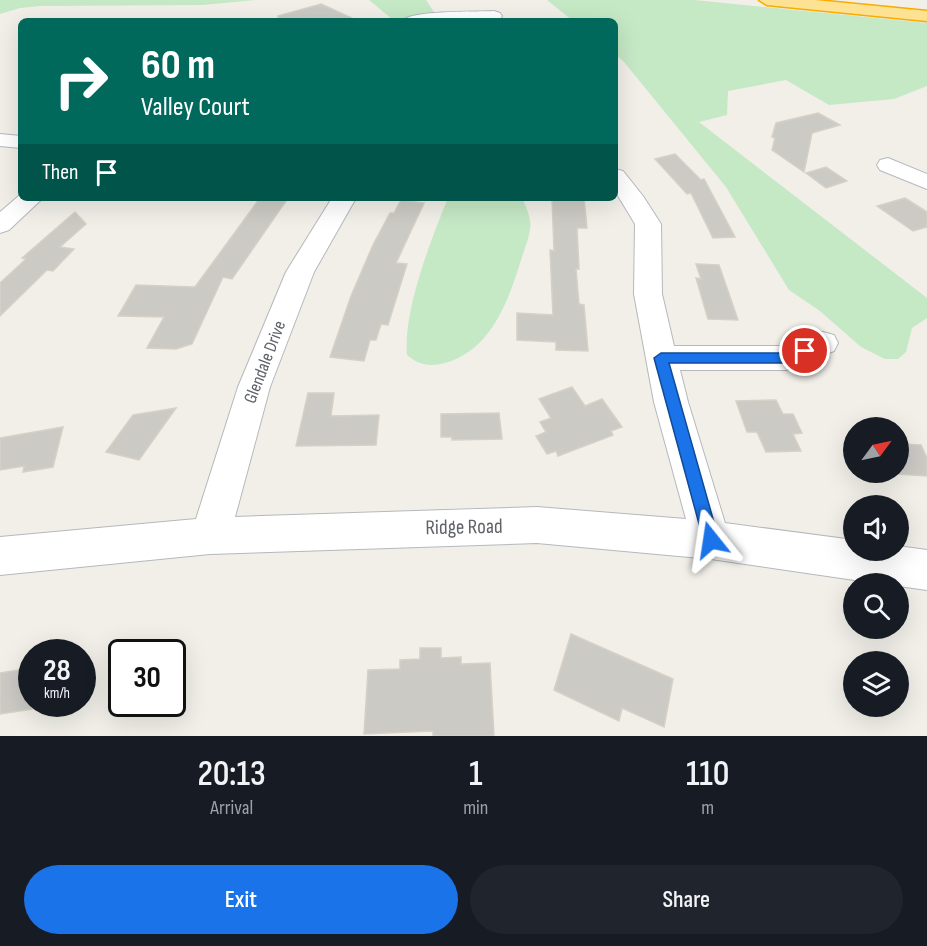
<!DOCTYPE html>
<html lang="en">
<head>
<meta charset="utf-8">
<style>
  :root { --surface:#171b24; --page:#20242c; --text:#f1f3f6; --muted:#9ea1a6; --accent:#1a73e8 }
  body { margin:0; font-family:"Sofia Sans Condensed",sans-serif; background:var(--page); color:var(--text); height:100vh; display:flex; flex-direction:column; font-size:22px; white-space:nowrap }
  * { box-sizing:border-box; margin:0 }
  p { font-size:20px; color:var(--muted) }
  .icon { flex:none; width:33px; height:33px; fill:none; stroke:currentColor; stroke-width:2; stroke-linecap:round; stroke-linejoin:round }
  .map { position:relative; height:736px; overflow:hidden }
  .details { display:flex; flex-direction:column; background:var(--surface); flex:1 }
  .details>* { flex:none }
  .banner { position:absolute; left:18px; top:18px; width:600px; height:183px; border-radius:9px; box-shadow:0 6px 24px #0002; background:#00695c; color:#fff; overflow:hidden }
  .needle { width:39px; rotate:57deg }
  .tools { position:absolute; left:843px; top:417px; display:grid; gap:12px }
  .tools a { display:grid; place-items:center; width:66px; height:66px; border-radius:50%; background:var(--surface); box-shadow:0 6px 24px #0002; font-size:30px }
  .speed { position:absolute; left:18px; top:639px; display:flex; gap:12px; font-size:30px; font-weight:700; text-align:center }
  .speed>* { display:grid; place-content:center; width:78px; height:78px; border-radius:50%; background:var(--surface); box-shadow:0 6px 24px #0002; line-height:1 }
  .speed small { font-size:15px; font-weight:400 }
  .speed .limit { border:3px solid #111; border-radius:9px; background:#fff; color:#111 }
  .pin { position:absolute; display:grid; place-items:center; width:51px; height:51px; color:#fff; margin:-26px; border:3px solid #fff; border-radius:50%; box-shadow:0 2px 6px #0007 }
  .me { position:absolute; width:66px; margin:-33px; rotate:345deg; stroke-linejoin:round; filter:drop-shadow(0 0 4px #0008) }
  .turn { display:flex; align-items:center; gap:21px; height:126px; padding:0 24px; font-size:27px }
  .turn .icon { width:78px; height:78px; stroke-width:2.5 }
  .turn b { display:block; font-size:42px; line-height:51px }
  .then { display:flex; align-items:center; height:57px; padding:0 24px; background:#0003; gap:12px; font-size:22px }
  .eta { display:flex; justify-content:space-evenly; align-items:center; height:102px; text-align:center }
  .eta b { font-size:36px; font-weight:600; line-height:42px }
  .button { display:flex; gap:12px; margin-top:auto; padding:12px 24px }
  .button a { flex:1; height:69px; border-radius:36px; background:var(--accent); color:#fff; font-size:24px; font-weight:600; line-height:69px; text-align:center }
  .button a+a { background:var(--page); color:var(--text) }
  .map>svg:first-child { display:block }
  .green { fill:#c5e8c5 }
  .building { fill:#cccac5; stroke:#d6d1c6; stroke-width:1.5 }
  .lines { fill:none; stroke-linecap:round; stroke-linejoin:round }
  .minor-casing { stroke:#b5b8bc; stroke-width:2 }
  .highway-casing { stroke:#f9ab00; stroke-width:3 }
  .minor { fill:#fff; fill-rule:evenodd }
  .highway { fill:#fde293; fill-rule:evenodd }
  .route { fill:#1a73e8; stroke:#114b97; stroke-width:1.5 }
  .labels { text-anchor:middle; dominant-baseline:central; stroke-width:5; stroke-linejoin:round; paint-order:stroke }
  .street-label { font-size:18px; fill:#5f6368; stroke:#fff }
  .near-street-label { font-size:21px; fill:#5f6368; stroke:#fff }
</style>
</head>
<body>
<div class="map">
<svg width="927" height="736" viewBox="0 0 927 736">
  <rect width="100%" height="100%" fill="#f1efe8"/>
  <g class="green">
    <polygon points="0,0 255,0 203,5 40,6 20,8 0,14"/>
    <polygon points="369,0 426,0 436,15 392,19"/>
    <polygon points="547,0 694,0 927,23 927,86 894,99 829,105 786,80 728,91 727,115 699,122 927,298 927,318 912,328 906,352 898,359 885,359 861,347 820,311 789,290 726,187 624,62 615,54 615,21 573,21"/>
    <path d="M448,198h74c4,8 10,22 8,31 -1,10 -6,21 -9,31 -13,42 -30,90 -76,103 -16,4 -26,2 -38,-8 -4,-45 24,-115 41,-157z"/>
  </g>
  <g class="building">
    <polygon points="321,4 358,21 279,21 278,16"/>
    <polygon points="818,113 840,125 812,133 804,172 772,150 775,138 772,137 776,123"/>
    <polygon points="675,154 701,180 704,179 735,237 713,238 691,193 687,194 655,159"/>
    <polygon points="826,167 847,181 826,188 806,173"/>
    <polygon points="260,198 288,198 232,279 223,277 192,344 176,349 147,348 164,317 118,316 136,285 195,287"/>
    <polygon points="552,198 584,198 587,228 577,228 579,269 576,269 579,304 584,305 588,351 556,350 556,342 517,340 517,313 553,315 550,250 554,251"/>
    <polygon points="905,198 927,212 927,227 913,231 877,206"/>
    <polygon points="401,200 424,203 396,263 407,264 388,325 381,324 376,340 370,340 364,361 330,357 351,296 373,245 390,213 394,213"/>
    <polygon points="75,212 86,224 60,247 74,249 53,271 47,270 0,316 0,283 26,259 22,258"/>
    <polygon points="696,264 719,265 738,320 708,319 696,278 701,279"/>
    <polygon points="572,387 585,406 602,399 622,427 611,431 613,435 558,456 556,451 547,454 536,436 546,432 540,422 551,418 539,399"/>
    <polygon points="308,393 334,393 331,416 379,415 376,445 296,446"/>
    <polygon points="776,400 783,414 793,414 802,433 793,434 801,451 766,452 757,432 747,432 736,401"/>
    <polygon points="176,408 139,460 106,452 133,415"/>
    <polygon points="499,413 502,439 452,440 452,437 441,437 441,414"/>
    <polygon points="63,427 53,467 23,472 24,466 0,470 0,438"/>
    <polygon points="898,444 921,445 927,458 927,476 898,474"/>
    <polygon points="571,634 673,679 664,727 622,708 619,721 554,690"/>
    <polygon points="420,648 441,648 441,658 461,657 461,664 490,663 494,736 433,736 433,731 364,734 368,670 400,669 400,660 420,659"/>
    <polygon points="32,668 32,709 0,714 0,673"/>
  </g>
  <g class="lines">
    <g class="minor-casing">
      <g id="minor">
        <path d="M494,11l6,2 2,3 -2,3 -98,2c9,-11 75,-9 92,-10z"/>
        <polygon points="0,134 21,136 21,148 0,146"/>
        <polygon points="888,158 927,174 927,189 880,170 877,165 880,160"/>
        <polygon points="615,169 623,171 643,196 661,224 662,294 674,346 784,346 823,332 834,335 838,343 834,351 786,370 680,370 688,402 725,523 854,540 854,550 898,550 898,546 927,550 927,590 898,586 898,584 882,584 711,559 537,543 210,554 0,575 0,537 196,519 238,387 286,272 332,198 356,198 314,272 270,387 235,517 537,507 686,519 654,402 634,294 635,224 615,191"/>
        <polygon points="21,194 21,198 43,198 9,230 0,233 0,212"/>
      </g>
    </g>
    <g class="highway-casing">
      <polygon id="highway" points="759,0 815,0 927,11 927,21 767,5"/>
    </g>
    <use href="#minor" class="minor"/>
    <use href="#highway" class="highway"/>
  </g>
  <polygon class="route" points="805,346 810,347 812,351 810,354 786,363 669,363 719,540 717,546 711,548 705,546 654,358 661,353 785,353"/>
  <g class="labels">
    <g class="street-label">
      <text transform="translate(265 362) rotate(-69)">Glendale Drive</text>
    </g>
    <g class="near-street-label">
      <text transform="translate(464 527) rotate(-1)">Ridge Road</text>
    </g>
  </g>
</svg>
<div class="tools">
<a><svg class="needle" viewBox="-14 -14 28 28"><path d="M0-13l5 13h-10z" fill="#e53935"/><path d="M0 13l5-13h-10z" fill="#9ea1a6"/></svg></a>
<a><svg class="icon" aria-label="sound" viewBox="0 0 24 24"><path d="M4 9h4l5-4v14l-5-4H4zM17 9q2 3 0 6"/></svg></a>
<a><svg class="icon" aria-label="search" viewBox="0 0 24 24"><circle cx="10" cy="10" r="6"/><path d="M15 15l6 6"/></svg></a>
<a><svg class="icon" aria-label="layers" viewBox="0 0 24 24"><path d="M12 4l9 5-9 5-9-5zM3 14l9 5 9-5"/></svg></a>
</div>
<div class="speed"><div>28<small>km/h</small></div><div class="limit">30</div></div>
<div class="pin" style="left:805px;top:351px;background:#d93025"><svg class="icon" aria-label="arrive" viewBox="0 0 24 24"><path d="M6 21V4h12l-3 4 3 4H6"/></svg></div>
<svg class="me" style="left:711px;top:540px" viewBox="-20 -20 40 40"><path d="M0-17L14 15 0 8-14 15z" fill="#1a73e8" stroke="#fff" stroke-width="4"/></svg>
<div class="banner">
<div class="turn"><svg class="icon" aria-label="right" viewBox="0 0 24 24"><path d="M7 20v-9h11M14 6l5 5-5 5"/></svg><div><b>60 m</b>Valley Court</div></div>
<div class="then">Then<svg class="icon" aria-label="arrive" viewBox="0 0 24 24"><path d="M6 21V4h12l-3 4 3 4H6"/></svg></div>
</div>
</div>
<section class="details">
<div class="eta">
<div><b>20:13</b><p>Arrival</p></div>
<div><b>1</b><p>min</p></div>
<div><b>110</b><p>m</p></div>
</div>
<div class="button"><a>Exit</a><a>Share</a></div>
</section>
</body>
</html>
